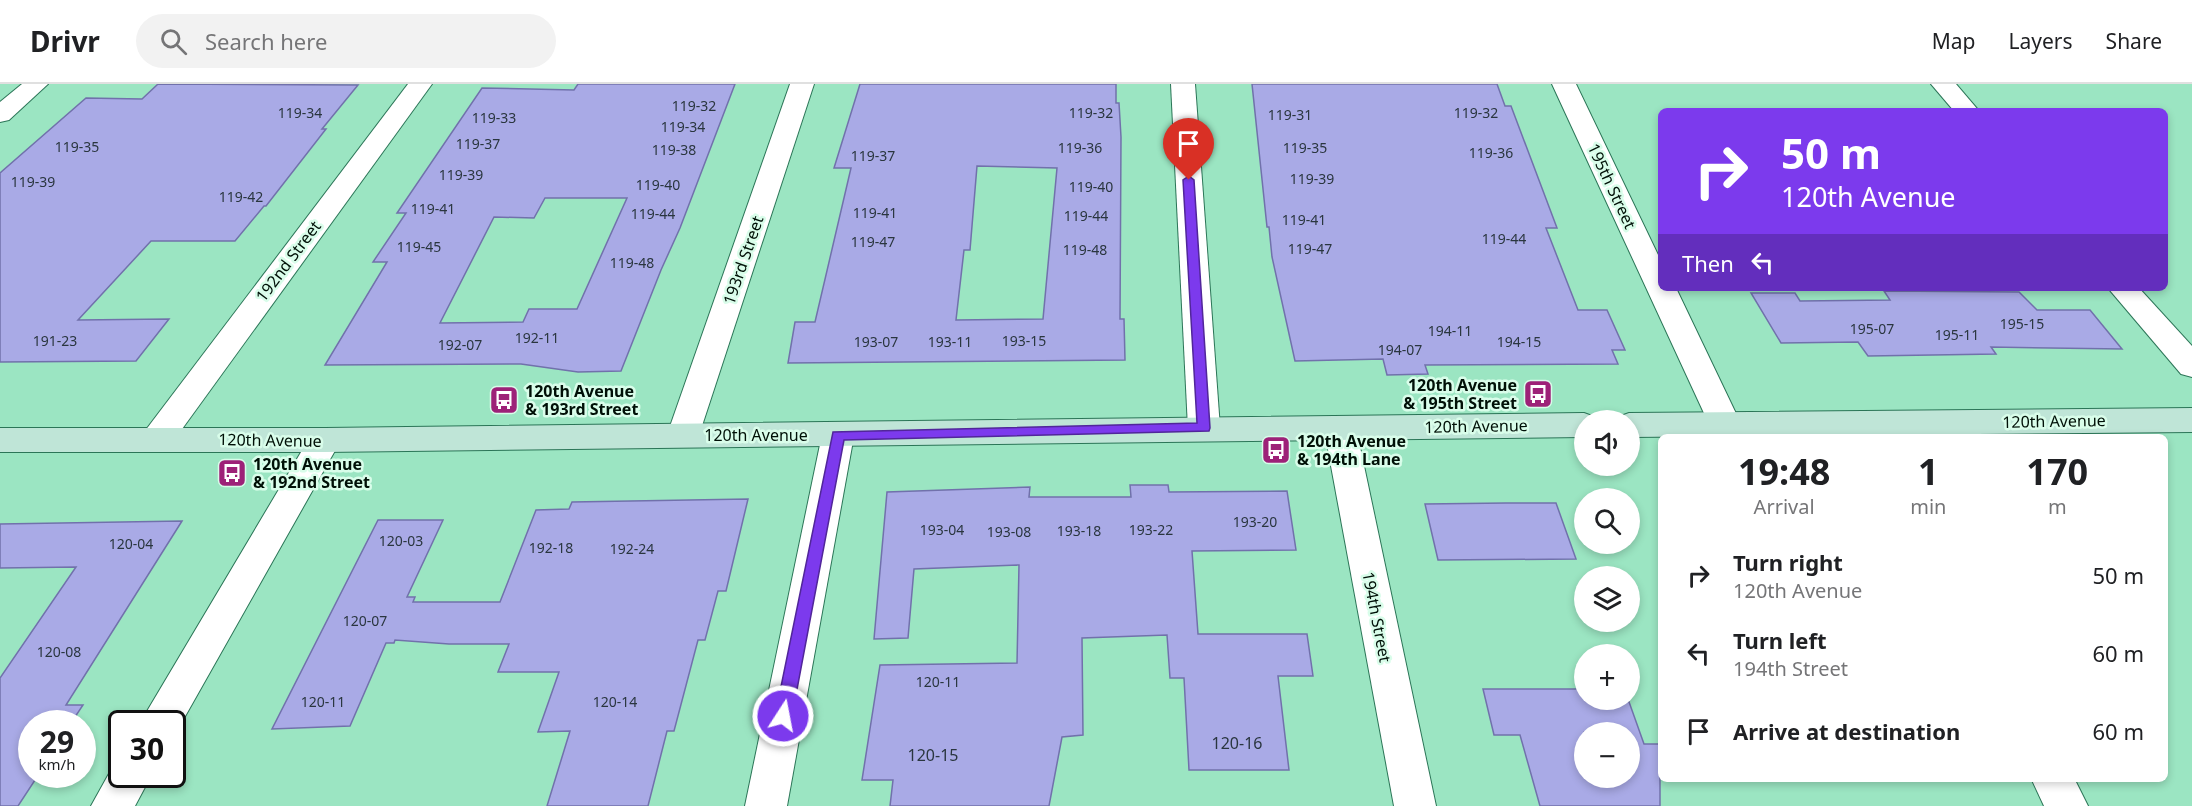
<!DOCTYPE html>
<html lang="en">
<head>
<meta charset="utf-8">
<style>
  :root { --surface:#fff; --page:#f2f2f2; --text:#202124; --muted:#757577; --line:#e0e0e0 }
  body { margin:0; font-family:"Noto Sans",sans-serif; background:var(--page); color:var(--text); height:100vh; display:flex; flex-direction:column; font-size:22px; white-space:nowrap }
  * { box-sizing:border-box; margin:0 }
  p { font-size:20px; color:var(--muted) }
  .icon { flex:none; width:33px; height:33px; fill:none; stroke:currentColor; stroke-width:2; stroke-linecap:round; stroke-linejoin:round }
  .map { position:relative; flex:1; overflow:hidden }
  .drawer { position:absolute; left:1658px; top:350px; width:510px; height:348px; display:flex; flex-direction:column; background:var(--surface); border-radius:9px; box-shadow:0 3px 9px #0003 }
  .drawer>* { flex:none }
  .guide { position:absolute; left:1658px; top:24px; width:510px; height:183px; border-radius:9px; box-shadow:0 3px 9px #0003; background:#7c3aed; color:#fff; overflow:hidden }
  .controls { position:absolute; left:1574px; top:326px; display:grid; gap:12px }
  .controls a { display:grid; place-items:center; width:66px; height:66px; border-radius:50%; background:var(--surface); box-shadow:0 3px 9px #0003; font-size:30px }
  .speed { position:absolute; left:18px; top:626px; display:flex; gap:12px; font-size:30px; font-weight:700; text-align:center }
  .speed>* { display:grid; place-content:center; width:78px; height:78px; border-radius:50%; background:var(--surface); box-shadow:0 3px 9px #0003; line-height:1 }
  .speed small { font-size:15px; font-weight:400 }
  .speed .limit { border:3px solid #111; border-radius:9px; background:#fff; color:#111 }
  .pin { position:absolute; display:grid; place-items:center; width:51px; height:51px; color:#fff; margin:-62px -26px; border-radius:50% 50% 50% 0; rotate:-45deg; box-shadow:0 0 6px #0007 }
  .pin .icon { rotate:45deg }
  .me { position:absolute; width:66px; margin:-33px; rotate:11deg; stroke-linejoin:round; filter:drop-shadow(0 0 4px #0008) }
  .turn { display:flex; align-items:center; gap:21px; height:126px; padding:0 24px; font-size:27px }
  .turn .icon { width:78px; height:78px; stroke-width:2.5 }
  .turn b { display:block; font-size:42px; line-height:51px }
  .then { display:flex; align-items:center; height:57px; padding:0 24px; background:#0003; gap:12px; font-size:22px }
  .eta { display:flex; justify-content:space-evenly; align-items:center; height:102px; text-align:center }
  .eta b { font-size:36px; font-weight:700; line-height:42px }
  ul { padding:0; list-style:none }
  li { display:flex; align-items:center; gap:18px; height:78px; padding:0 24px }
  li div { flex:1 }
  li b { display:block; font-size:22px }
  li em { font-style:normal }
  header { display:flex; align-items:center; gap:36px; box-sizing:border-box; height:84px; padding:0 30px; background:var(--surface); border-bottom:2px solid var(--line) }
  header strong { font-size:28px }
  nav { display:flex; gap:33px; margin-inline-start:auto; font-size:21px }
  .search { width:420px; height:54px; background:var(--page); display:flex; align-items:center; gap:15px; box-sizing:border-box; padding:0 21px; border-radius:33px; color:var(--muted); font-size:22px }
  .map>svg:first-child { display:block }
  .building { fill:#a9aae6; stroke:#7171ab; stroke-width:1.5; fill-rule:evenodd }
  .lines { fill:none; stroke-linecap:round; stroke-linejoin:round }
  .street-casing { stroke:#2b7557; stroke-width:2 }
  .secondary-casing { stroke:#2b7557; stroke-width:2 }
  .street { fill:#fff; fill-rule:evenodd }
  .secondary { fill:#bfe5d7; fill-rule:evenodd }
  .route { fill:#7c3aed; stroke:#51269a; stroke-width:1.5 }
  .labels { text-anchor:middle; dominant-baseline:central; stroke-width:5; stroke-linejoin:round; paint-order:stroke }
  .number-label { font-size:14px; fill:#2a363f }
  .street-label { font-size:16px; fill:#001007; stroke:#d9fdea }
  .poi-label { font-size:16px; font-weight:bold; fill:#001007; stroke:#d9fdea; text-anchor:start }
  .near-number-label { font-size:16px; fill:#2a363f }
</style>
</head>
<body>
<header>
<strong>Drivr</strong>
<div class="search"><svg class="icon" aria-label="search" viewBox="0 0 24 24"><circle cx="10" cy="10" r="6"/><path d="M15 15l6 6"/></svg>Search here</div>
<nav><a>Map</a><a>Layers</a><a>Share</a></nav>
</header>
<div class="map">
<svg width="2192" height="722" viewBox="0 0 2192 722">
  <rect width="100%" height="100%" fill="#9be5c2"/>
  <g class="building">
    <polygon points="158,0 358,1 322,45 326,45 266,122 264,122 235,157 151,157 78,236 169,235 136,277 0,278 0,89 86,14 142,15"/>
    <path d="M578,0h157l-55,144 -19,42 -40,101 -43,1 -57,-8 -196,1 62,-103h-14l33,-49h-9l85,-125 92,2zM545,114h82l-50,111h-48l-6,13 -83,1 54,-106 40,1z"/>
    <path d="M860,0h256v19h3l2,34 -1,182h4l1,41 -337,3 7,-41h20l36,-154h-17zM977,82l80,2 -14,151 -87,1 8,-70h6z"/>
    <polygon points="1252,0 1497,0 1505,22 1511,22 1557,144 1546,144 1578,226 1607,226 1625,266 1612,266 1618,280 1425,281 1428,290 1387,291 1383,275 1295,277 1272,173 1269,143 1267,143"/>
    <polygon points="1884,207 2019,208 2037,226 2090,226 2122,265 1991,263 1996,270 1868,272 1858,258 1781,259 1751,209 1795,209 1800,217 1890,216"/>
    <polygon points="1130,401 1168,401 1169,408 1287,407 1296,466 1192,467 1198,550 1307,550 1313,592 1278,592 1289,686 1189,686 1184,594 1170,594 1167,551 1082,554 1083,651 1062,653 1049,722 890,722 893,696 862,696 880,581 1017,579 1019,481 914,485 908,554 874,555 887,408 1030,403 1029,413 1131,413"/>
    <polygon points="748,415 726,507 718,507 705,556 698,556 674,647 667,647 648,722 547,722 570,647 538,648 559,588 498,588 509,560 449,560 395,556 394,559 386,559 350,642 272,645 378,436 443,436 407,513 415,513 413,518 500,518 536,426 569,425 572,418"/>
    <polygon points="1506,419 1556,419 1576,475 1438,476 1425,420"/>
    <polygon points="182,437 66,621 83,621 71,639 32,639 32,690 39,690 18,722 0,722 0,594 76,483 0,484 0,440"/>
    <path d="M1483,605h101v10h44l16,45h16v62h-120l-20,-71h-26zM1584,648h45v45h-45z"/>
  </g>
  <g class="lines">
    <g class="street-casing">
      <g id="street">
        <polygon points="22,0 48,0 9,36 0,38 0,18"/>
        <polygon points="408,0 432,0 169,363 157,367 145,363 141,355 145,347"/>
        <polygon points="790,0 814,0 699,351 695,359 683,363 671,359 667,351"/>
        <polygon points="1171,0 1195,0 1220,344 1216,352 1204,356 1192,352 1188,344"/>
        <polygon points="1552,0 1576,0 1660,175 1660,204 1676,204 1741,340 1736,348 1725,352 1714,348 1709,340"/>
        <polygon points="1931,0 1956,0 1979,27 1954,27"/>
        <polygon points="2108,204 2139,204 2192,262 2192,293 2181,290"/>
        <polygon points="1340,332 1352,336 1356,344 1436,722 1394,722 1324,344 1328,336"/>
        <polygon points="838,339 850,343 854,351 787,722 745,722 822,351 826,343"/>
        <polygon points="325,344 337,348 341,356 174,652 172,639 140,639 313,348"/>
        <polygon points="122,675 122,690 152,690 135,722 91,722 116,677"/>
        <polygon points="2031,694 2074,694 2088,722 2044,722"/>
      </g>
    </g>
    <g class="secondary-casing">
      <g id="secondary">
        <polygon points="2192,324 2192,348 1629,353 1629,336 1616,336 1618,333 1629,329"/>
        <polygon points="1584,329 1595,333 1597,336 1584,336 1584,353 325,368 0,368 0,344 325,344"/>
      </g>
    </g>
    <use href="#street" class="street"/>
    <use href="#secondary" class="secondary"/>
  </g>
  <polygon class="route" points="1189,92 1194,96 1210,344 1209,347 844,356 792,632 789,637 783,640 777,637 775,632 833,348 1197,339 1183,96"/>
  <defs>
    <g id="bus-square" transform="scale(1.5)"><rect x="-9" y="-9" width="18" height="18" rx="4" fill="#9d2178" stroke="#d9fdea"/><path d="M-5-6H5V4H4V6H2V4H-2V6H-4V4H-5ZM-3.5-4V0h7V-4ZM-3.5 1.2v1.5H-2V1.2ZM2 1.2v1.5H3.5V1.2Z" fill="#fff"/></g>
  </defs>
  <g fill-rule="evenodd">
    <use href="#bus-square" x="1538" y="310"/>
    <use href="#bus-square" x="504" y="316"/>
    <use href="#bus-square" x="1276" y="366"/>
    <use href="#bus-square" x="232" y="389"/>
  </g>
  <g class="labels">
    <g class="number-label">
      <text x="694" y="21">119-32</text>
      <text x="300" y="28">119-34</text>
      <text x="1091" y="28">119-32</text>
      <text x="1476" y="28">119-32</text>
      <text x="1290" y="30">119-31</text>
      <text x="494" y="33">119-33</text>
      <text x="683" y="42">119-34</text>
      <text x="478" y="59">119-37</text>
      <text x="77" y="62">119-35</text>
      <text x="1080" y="63">119-36</text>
      <text x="1305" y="63">119-35</text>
      <text x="674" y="65">119-38</text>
      <text x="1491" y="68">119-36</text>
      <text x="873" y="71">119-37</text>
      <text x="461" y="90">119-39</text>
      <text x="1312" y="94">119-39</text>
      <text x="33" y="97">119-39</text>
      <text x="658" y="100">119-40</text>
      <text x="1091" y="102">119-40</text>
      <text x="241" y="112">119-42</text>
      <text x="433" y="124">119-41</text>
      <text x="875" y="128">119-41</text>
      <text x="653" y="129">119-44</text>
      <text x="1086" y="131">119-44</text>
      <text x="1304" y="135">119-41</text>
      <text x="1504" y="154">119-44</text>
      <text x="873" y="157">119-47</text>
      <text x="419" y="162">119-45</text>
      <text x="1310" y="164">119-47</text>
      <text x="1085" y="165">119-48</text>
      <text x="632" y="178">119-48</text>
      <text x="2022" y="239">195-15</text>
      <text x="1872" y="244">195-07</text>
      <text x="1450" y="246">194-11</text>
      <text x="1957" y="250">195-11</text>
      <text x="537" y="253">192-11</text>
      <text x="55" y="256">191-23</text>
      <text x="1024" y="256">193-15</text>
      <text x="876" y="257">193-07</text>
      <text x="950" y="257">193-11</text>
      <text x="1519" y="257">194-15</text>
      <text x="460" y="260">192-07</text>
      <text x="1400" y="265">194-07</text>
      <text x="1255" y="437">193-20</text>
      <text x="942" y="445">193-04</text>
      <text x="1151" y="445">193-22</text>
      <text x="1079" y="446">193-18</text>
      <text x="1009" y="447">193-08</text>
      <text x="401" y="456">120-03</text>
      <text x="131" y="459">120-04</text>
      <text x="551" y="463">192-18</text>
      <text x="632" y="464">192-24</text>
      <text x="365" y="536">120-07</text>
      <text x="59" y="567">120-08</text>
      <text x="938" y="597">120-11</text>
      <text x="323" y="617">120-11</text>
      <text x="615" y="617">120-14</text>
    </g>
    <g class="street-label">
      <text transform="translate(1612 102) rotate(65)">195th Street</text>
      <text transform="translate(743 176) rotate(-71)">193rd Street</text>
      <text transform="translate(288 177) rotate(-53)">192nd Street</text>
      <text transform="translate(2054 337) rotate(-1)">120th Avenue</text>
      <text transform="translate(1476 342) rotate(-1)">120th Avenue</text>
      <text x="756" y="351">120th Avenue</text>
      <text transform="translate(270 356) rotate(1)">120th Avenue</text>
      <text transform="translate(1377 533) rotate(79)">194th Street</text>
    </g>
    <g class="poi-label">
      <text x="1517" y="301" text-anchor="end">120th Avenue<tspan x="1517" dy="18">&amp; 195th Street</tspan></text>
      <text x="525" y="307">120th Avenue<tspan x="525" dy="18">&amp; 193rd Street</tspan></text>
      <text x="1297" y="357">120th Avenue<tspan x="1297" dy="18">&amp; 194th Lane</tspan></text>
      <text x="253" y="380">120th Avenue<tspan x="253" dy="18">&amp; 192nd Street</tspan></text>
    </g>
    <g class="near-number-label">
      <text x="1237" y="659">120-16</text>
      <text x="933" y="671">120-15</text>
    </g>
  </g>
</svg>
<div class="controls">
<a><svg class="icon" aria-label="sound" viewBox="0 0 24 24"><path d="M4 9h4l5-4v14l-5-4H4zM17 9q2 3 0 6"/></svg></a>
<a><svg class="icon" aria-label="search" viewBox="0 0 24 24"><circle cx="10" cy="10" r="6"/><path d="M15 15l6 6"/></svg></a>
<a><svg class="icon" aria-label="layers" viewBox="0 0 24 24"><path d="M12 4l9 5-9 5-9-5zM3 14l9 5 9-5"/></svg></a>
<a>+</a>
<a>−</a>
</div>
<div class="speed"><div>29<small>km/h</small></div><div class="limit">30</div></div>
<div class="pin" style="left:1189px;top:96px;background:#d93025"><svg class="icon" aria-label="arrive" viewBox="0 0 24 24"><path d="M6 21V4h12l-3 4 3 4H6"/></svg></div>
<svg class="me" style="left:783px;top:632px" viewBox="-20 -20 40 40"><circle r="17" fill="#7c3aed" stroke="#fff" stroke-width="3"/><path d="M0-11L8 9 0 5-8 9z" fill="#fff"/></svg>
<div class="guide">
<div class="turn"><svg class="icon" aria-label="right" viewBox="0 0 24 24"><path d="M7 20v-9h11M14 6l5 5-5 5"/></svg><div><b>50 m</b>120th Avenue</div></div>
<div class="then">Then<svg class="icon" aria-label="left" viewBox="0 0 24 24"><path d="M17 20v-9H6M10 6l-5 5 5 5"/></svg></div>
</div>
<section class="drawer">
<div class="eta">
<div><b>19:48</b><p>Arrival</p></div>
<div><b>1</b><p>min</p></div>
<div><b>170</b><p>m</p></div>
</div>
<ul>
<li><svg class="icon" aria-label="right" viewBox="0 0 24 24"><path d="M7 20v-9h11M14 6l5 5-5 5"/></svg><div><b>Turn right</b><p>120th Avenue</p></div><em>50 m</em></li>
<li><svg class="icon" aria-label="left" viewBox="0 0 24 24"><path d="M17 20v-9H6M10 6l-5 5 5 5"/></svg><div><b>Turn left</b><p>194th Street</p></div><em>60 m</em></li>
<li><svg class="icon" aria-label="arrive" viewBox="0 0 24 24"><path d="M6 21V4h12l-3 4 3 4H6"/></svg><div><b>Arrive at destination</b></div><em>60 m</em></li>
</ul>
</section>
</div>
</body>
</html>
